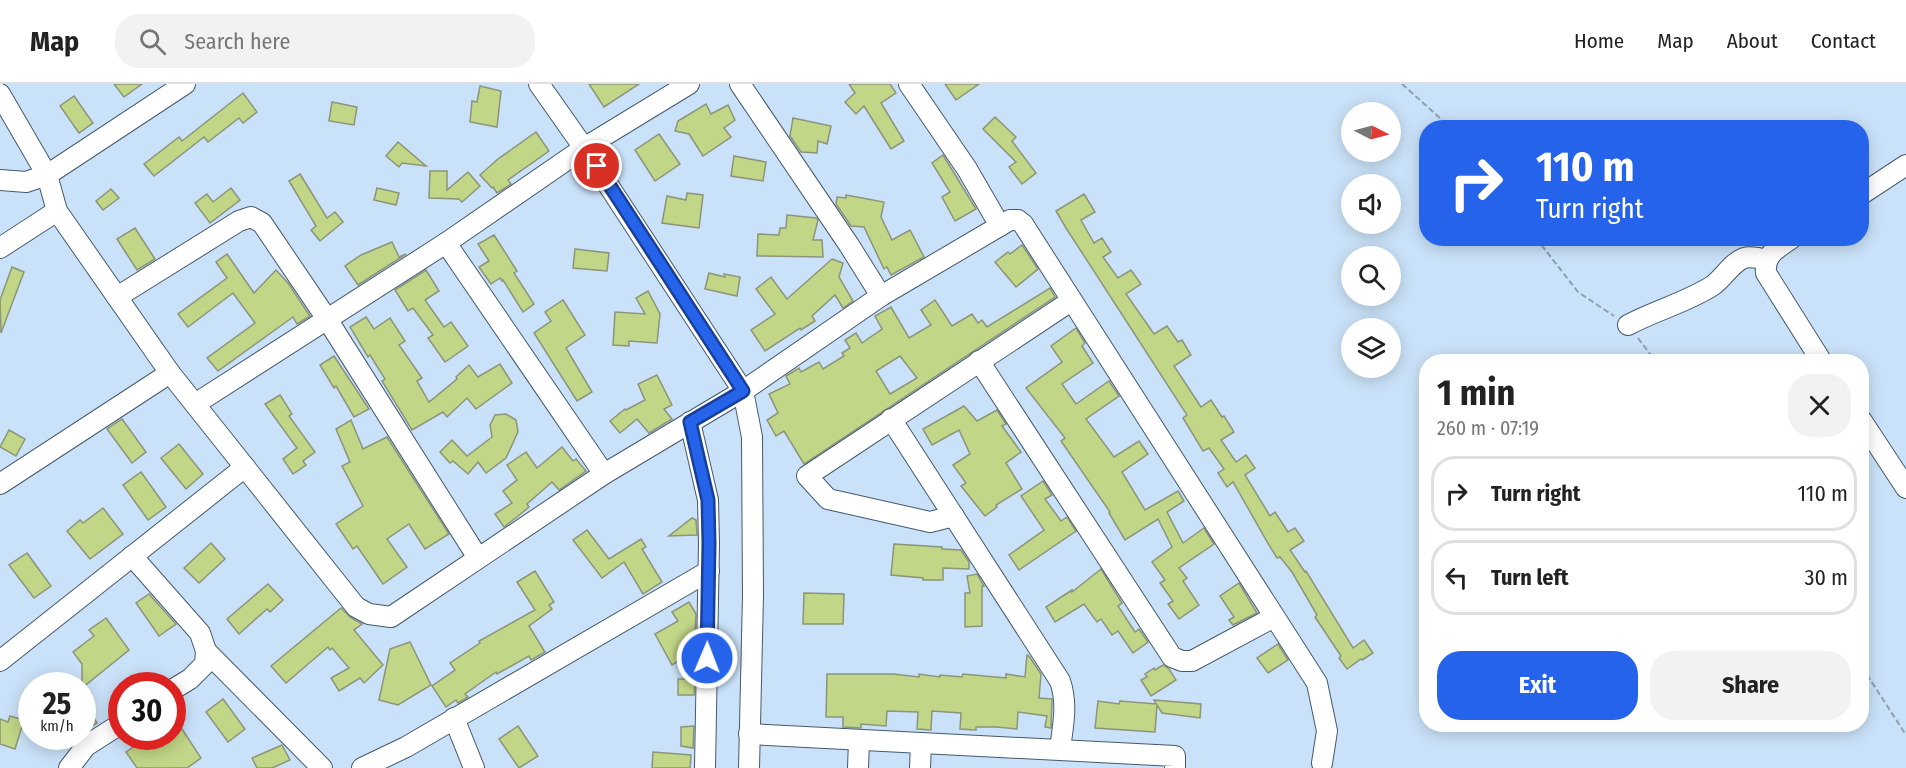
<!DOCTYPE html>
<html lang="en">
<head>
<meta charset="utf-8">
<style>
  :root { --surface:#fff; --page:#f2f2f2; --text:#222; --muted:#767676; --line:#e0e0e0; --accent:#2563eb }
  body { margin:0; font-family:"Fira Sans Condensed",sans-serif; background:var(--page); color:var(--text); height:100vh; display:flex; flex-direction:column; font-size:22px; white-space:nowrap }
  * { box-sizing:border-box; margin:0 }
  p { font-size:20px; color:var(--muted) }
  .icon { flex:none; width:33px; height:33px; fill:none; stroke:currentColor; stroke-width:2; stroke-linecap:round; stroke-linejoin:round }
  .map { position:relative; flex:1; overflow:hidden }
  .side { position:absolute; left:1419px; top:270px; width:450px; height:378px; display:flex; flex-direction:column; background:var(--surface); border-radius:24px; box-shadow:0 3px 15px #0003 }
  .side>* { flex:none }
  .banner { position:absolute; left:1419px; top:36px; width:450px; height:126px; border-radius:24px; box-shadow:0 3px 15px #0003; background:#2563eb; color:#fff; overflow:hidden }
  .needle { width:39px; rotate:96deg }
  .fabs { position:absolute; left:1341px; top:18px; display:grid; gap:12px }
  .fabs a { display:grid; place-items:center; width:60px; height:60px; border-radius:50%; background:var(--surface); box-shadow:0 3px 15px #0003; font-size:30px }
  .speed { position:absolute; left:18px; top:588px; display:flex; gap:12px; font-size:30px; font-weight:700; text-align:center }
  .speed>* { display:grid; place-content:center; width:78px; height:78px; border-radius:50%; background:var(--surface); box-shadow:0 3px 15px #0003; line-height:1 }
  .speed small { font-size:15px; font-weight:400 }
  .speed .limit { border:9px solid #d22; background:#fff; color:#111 }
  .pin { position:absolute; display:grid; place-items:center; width:51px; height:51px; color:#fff; margin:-26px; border:3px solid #fff; border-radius:50%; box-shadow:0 2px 6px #0007 }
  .me { position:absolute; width:66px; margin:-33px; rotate:1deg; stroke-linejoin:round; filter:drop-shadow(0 0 4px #0008) }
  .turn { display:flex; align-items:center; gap:21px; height:126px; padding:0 18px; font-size:27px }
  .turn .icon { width:78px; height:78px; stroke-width:2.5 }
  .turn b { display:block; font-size:42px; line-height:51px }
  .round { display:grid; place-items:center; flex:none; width:63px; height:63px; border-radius:24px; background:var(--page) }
  .headline { display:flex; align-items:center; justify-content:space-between; height:102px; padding:0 18px }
  h1 { font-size:36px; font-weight:700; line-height:45px }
  .cta { display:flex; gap:12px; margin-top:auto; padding:12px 18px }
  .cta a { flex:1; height:69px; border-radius:24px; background:var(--accent); color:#fff; font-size:24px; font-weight:700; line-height:69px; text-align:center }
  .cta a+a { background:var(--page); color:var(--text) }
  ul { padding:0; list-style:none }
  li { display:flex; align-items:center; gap:18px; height:75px; margin:0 12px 9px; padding:0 6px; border:3px solid var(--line); border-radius:24px }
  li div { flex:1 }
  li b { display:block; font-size:22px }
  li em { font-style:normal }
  header { display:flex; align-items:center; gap:36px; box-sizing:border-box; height:84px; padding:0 30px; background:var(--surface); border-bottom:2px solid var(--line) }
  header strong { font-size:28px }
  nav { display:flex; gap:33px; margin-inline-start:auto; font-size:21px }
  .search { width:420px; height:54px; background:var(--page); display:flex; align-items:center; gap:15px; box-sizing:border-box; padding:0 21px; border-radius:24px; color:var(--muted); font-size:22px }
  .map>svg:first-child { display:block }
  .building { fill:#c1d687; stroke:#8c9479; stroke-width:1.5; fill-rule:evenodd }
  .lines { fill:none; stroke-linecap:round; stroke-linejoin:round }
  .minor-casing { stroke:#45596d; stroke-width:22 }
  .path { stroke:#8ea0b2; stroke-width:2; stroke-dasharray:6 3; stroke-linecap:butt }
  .minor { stroke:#fff; stroke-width:20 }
  .route-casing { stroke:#184099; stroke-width:15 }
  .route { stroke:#2563eb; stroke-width:10 }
</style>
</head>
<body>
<header>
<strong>Map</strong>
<div class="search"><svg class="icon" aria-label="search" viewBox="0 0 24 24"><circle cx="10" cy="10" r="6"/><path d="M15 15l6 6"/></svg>Search here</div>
<nav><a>Home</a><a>Map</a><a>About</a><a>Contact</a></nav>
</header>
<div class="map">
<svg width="1906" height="684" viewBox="0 0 1906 684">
  <rect width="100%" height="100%" fill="#cae2f9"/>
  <g class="building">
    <polygon points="114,0 142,0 124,13"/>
    <polygon points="589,0 639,0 604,23"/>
    <polygon points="849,0 890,0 896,9 881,19 904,57 891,65 864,22 856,30 845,18 855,9"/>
    <polygon points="945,0 979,0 956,16"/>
    <polygon points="480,2 501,7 497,43 470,38 472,17 477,18"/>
    <polygon points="243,9 257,28 243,39 239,34 208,58 204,53 154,92 144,80 179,53 182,57"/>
    <polygon points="74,12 93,39 79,49 60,22"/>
    <polygon points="332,18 357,23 354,41 329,37"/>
    <polygon points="706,20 711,30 728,21 735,36 724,44 731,53 703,72 689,50 675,47 678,37"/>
    <polygon points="995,33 1016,53 1012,57 1036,89 1022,100 1009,83 1016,78 983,45"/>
    <polygon points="793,34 831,42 827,60 818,57 817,69 801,68 790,52"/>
    <polygon points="536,48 549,67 508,96 511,100 497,109 493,103 492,104 480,91 498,75"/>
    <polygon points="659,50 680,80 655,97 635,66"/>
    <polygon points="398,58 426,82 402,79 399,83 386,72"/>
    <polygon points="943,71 976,125 955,137 942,113 950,108 932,79"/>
    <polygon points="734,72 766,78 763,97 731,92"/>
    <polygon points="430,87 447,87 447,106 468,88 480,102 462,118 459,115 429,114"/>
    <polygon points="300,90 327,134 335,128 343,138 320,157 311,146 316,142 289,97"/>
    <polygon points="231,104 240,116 210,139 195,119 207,110 213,118"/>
    <polygon points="377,104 399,109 396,121 374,116"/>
    <polygon points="111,105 119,114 103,126 96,117"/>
    <polygon points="687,109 703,111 699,144 662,139 667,112 686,116"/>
    <polygon points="1084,110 1095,128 1081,136 1094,159 1102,154 1111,168 1103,173 1118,194 1131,186 1141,200 1126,210 1154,250 1167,242 1178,258 1182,256 1191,271 1174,282 1201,323 1211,316 1222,333 1224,332 1234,348 1221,356 1236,378 1246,371 1255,384 1245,391 1270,432 1275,428 1288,448 1295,444 1304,457 1290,466 1305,488 1306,487 1353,564 1364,556 1373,569 1362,576 1361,575 1347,585 1339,574 1341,572 1315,533 1317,531 1292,488 1280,473 1277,474 1269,461 1233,398 1227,403 1218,389 1224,385 1209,364 1203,367 1183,334 1187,331 1066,144 1056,127"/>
    <polygon points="846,111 884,118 881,133 892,156 910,146 924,173 891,191 887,183 884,185 864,143 851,142 836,120 837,113 846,114"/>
    <polygon points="787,131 816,134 818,136 813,156 822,156 823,173 757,172 758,150 779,151 780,144 786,144"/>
    <polygon points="135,144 155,175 137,186 117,155"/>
    <polygon points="494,151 517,187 514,189 534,220 523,228 503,196 502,197 500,194 491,200 479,183 489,177 478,160"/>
    <polygon points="392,158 399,173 406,170 358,201 345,182 361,171"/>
    <polygon points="1022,161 1038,185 1016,203 995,178 1008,168 1010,170"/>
    <polygon points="575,165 609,169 607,187 573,184"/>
    <polygon points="227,170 254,209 276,186 288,199 310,232 297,240 293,233 218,287 207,274 255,239 233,209 188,243 178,230 227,194 216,178"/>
    <polygon points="832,175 843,179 839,193 853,217 843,224 835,211 812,232 815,237 801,246 800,244 765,267 751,246 775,230 756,205 771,193 787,215"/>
    <polygon points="12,183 24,188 1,249 0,216"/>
    <polygon points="426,186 439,207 425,216 444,243 451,238 468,262 445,278 428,254 433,251 413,224 408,227 395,206"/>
    <polygon points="709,189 725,193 724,190 740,193 737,212 705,205"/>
    <path d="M1050,204l5,9 -251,167 -20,-33 -8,5 -9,-16 11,-7 -9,-19 21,-10 -4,-8 13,-8 2,4 18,-10 4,7 21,-13 -2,-3 8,-5 -5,-8 11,-7 6,10 20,-14 -7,-13 16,-9 18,31 22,-13 -10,-15 14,-10 17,26 20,-12 6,9 4,-3 5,7zM900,272l17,22 -27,16 -14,-23z"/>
    <polygon points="648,207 660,230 657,259 629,257 629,262 613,261 615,228 645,230 636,214"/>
    <polygon points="563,216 585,251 566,264 592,308 577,317 534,249 551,237 545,228"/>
    <polygon points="366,233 374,245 390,234 405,257 399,261 422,294 417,297 429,318 457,295 456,293 469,281 478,293 500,280 512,299 476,325 467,314 447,333 443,328 412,346 382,297 385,295 370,271 368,273 350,243"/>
    <polygon points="1076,244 1085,259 1082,262 1093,279 1062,300 1076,320 1109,297 1119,312 1086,335 1114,373 1139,357 1148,370 1122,388 1145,426 1178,407 1184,417 1167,428 1183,459 1204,444 1214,460 1179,484 1187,494 1183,497 1199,521 1179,535 1168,520 1173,517 1160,499 1165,496 1152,478 1172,463 1158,435 1125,456 1109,429 1110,428 1061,357 1065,354 1026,304 1062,278 1051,262"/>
    <polygon points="334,272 369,325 354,333 336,302 334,304 320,281"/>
    <polygon points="657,291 672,321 664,325 672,335 649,349 637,335 620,349 610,337 625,325 626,326 645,316 638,300"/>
    <polygon points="280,311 292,330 289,332 315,368 303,377 306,381 293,390 283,375 297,364 265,320"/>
    <polygon points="964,322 977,337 997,326 1006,340 1002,342 1021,368 1006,379 1022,405 996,421 997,423 985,432 961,402 966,399 953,381 970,370 959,346 932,361 923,345"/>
    <polygon points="506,330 516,336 518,348 506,374 486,389 478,378 468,390 453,377 450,379 440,368 452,356 467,372 492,353 490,341 495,331"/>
    <polygon points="122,335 146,368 132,379 107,345"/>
    <polygon points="351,336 363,365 387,353 449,450 425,465 409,440 387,455 407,483 383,500 357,462 353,465 336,440 363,422 342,382 350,378 336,345"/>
    <polygon points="9,346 25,355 16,372 0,363"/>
    <polygon points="179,360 203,390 186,405 161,374"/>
    <polygon points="562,363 573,377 576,375 586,387 559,406 552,398 527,420 529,423 517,433 504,443 495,430 512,419 503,407 517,396 507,381 526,368 537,384"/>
    <polygon points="141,388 166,423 148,436 123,401"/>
    <polygon points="1043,397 1052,411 1045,415 1061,437 1067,433 1076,447 1019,486 1009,471 1044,446 1021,412"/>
    <polygon points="103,424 123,450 90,475 67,447 80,436 83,439"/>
    <polygon points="692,434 696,436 697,451 669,452"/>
    <polygon points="587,446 609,475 641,455 646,463 642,465 662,498 643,510 624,478 602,494 573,456"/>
    <polygon points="211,459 225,475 199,499 184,484"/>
    <polygon points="894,460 942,463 942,465 961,466 969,478 969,485 943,484 943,496 923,496 923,494 891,491"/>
    <polygon points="27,469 51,502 34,514 9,481"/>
    <polygon points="1101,485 1122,519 1118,522 1135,548 1139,545 1148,558 1133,569 1118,547 1112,551 1101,535 1097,538 1084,520 1055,538 1046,523 1072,506 1072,508"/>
    <polygon points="535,487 554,518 549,521 552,525 529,542 545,568 531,576 529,572 497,590 496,588 465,610 468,613 458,619 456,616 446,623 432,602 455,586 450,579 480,559 479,557 535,526 517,498"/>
    <polygon points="977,490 984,502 982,502 982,542 965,543 965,509 970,509 967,492"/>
    <polygon points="1239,499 1257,529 1233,541 1229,536 1234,533 1220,512"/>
    <polygon points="268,500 283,516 270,528 267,525 239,550 227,535"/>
    <polygon points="804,509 844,510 843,540 803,540"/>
    <polygon points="149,510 176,540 159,552 136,519"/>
    <polygon points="689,518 696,530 695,547 690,551 695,558 695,567 672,581 655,550 678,537 672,528"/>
    <polygon points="341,524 350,533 362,540 354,546 383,581 364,599 360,594 339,607 331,594 349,584 332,564 330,566 328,563 286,599 271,582"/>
    <polygon points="106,534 129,566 82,604 82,580 73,568 94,552 89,546"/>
    <polygon points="410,558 431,601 398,621 379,616 390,565"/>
    <polygon points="1278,560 1288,576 1268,589 1257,574"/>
    <polygon points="1027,571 1029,572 1041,590 1039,614 1052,615 1051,644 1045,643 1047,632 1018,628 1017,645 996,643 976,643 976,646 960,645 961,629 932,627 931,646 917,645 918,628 887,627 886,642 861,640 861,644 843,643 843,633 826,633 827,590 893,590 919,593 919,590 940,593 940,591 962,593 963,590 1006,594 1006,590 1025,593"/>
    <polygon points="1163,581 1169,585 1176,596 1151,612 1141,596 1147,593 1145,590 1154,584 1155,586"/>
    <polygon points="678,595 695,595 694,611 678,611"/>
    <polygon points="82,615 97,639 82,648"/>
    <polygon points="223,615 245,645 228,658 206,628"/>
    <polygon points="1154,616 1201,620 1200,634 1162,629 1157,621 1155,648 1095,644 1098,617 1119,620 1120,617 1156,620"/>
    <polygon points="10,632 24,636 15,665 0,660 0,635 8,638"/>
    <polygon points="518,642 538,672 519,684 499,655"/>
    <polygon points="694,642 693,664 681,662 681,643"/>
    <polygon points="182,645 201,674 187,684 137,684 126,668 147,654 154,665"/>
    <polygon points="282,661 290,676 272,684 257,684 252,674"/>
    <polygon points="653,668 691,671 690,684 652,684"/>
  </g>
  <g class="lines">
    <g class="minor-casing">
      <g id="minor">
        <polyline points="539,0 584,64 743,307 752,353 753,511 749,684"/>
        <polyline points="740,0 849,161 881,212"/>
        <polyline points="909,0 967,85 1000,142"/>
        <polyline points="0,10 47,91 57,127 170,289 356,523 369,530 391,533 604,390 743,307 881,212 1010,136 1018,136 1023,140 1317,599 1327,647 1322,679"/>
        <polyline points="0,96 26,98 47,91 185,0"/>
        <polyline points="1862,110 1906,81"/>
        <path d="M1792,154c-14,10 -28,16 -26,35l56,89"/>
        <polyline points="446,159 604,390"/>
        <polyline points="0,164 57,127"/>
        <polyline points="117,213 239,137 251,133 262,139 327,235 478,474"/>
        <path d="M1628,241c28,-15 57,-22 84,-39 11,-7 19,-23 32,-28 7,-2 15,0 22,2"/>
        <polyline points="979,277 1172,573 1182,577 1192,577 1274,533"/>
        <polyline points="195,320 446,159 584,64 689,0"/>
        <path d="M891,335l169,262c8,23 3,44 0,68"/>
        <polyline points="1862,337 1906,404"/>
        <polyline points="690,338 708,416 709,459 705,684"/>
        <polyline points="0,400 170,289"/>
        <polyline points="954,432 930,438 828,415 807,392 1071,217"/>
        <polyline points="132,472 200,549 206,567 205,580 190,595 172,606"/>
        <polyline points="206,567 322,684"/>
        <polyline points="0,577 245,383"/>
        <polyline points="454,634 474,684"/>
        <polyline points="749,650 1175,672 1175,684"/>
        <polyline points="69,684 86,662 122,639"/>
        <polyline points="362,684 406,663 709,487"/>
        <polyline points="858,684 859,656"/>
        <polyline points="920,684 921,659"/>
      </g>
    </g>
    <g class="path">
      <polyline points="1402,0 1451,44"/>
      <polyline points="1536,154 1578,208 1614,232"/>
      <polyline points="1638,254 1656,278"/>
      <polyline points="1862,583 1906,651"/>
    </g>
    <use href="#minor" class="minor"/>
  </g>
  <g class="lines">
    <g class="route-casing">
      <polyline id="route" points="597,82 743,307 690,338 708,416 709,459 707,574"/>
    </g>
    <use href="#route" class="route"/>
  </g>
</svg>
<div class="fabs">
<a><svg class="needle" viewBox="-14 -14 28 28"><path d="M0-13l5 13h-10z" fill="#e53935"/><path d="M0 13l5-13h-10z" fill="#767676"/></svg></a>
<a><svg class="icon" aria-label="sound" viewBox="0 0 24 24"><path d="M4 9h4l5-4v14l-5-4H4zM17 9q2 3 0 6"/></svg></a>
<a><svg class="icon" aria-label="search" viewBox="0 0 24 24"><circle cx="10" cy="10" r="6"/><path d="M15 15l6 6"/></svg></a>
<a><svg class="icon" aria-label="layers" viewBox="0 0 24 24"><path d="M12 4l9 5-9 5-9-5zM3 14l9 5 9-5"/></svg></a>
</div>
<div class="speed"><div>25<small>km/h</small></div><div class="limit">30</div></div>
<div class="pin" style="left:597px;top:82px;background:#d93025"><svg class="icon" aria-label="arrive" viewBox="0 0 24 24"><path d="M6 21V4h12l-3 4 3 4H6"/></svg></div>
<svg class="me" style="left:707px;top:574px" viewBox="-20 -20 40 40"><circle r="17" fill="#2563eb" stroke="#fff" stroke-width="3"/><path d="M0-11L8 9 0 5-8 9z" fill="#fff"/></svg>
<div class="banner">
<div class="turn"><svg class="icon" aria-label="right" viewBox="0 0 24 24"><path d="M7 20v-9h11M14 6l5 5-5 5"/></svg><div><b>110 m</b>Turn right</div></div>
</div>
<section class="side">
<div class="headline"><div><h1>1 min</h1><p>260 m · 07:19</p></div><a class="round"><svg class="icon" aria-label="close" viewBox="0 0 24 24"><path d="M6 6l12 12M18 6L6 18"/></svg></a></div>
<ul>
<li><svg class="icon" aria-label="right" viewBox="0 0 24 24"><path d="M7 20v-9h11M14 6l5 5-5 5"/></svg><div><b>Turn right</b></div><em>110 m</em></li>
<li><svg class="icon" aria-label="left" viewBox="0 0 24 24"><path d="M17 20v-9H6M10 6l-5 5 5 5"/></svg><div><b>Turn left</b></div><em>30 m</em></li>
</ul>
<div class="cta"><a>Exit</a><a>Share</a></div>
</section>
</div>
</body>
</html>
